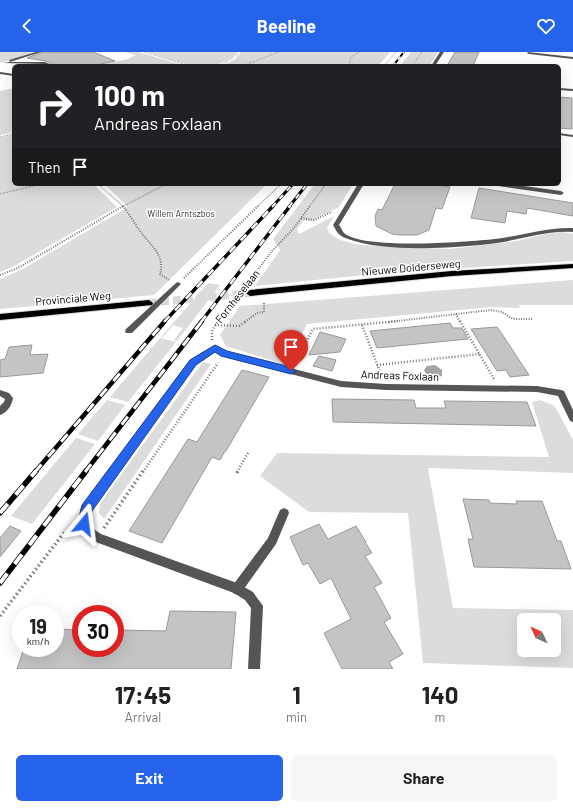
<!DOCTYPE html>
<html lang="en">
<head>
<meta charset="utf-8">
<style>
  :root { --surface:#fff; --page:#f6f6f6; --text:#222; --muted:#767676; --accent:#2563eb }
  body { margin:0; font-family:Barlow,sans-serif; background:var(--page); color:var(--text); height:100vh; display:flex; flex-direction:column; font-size:15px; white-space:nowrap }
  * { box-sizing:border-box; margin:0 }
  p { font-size:13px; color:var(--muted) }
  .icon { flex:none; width:22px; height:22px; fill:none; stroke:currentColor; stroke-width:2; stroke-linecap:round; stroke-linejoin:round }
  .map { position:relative; height:617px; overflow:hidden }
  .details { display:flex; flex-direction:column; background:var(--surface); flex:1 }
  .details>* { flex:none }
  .hud { position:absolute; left:12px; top:12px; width:549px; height:122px; border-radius:6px; box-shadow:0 4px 16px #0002; background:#202124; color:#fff; overflow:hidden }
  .needle { width:26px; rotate:314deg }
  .fabs { position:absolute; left:517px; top:561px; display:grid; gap:8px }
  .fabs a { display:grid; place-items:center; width:44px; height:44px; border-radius:6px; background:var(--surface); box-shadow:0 4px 16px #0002; font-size:20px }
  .speed { position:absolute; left:12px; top:553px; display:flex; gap:8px; font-size:20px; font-weight:700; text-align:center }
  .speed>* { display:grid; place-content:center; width:52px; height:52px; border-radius:50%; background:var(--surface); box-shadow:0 4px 16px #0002; line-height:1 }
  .speed small { font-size:10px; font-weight:400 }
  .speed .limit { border:6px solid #d22; background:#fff; color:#111 }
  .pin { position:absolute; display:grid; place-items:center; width:34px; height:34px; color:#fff; margin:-41px -17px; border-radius:50% 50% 50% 0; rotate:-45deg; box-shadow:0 0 4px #0007 }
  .pin .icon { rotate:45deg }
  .me { position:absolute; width:44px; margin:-22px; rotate:16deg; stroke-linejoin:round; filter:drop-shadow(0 0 3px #0008) }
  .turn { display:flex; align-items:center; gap:14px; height:84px; padding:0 16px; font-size:18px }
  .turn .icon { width:52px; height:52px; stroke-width:2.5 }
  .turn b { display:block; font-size:28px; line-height:34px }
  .then { display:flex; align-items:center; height:38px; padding:0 16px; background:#0003; gap:8px; font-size:15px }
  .eta { display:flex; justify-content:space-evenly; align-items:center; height:68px; text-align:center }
  .eta b { font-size:24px; font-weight:700; line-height:28px }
  .cta { display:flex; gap:8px; margin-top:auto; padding:8px 16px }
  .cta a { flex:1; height:46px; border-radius:6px; background:var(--accent); color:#fff; font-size:16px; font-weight:700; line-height:46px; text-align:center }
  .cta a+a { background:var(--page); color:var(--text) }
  header { display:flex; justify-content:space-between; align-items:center; height:52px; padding:0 16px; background:var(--accent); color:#fff; font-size:18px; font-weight:700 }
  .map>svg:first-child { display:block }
  .green { fill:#dcdcdc; fill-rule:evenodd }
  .water { fill:#a3a3a3 }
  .building { fill:#c4c4c4; stroke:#999 }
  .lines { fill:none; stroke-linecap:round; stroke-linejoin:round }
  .primary-tunnel { stroke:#d9d9d9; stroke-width:8; stroke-dasharray:8 4; stroke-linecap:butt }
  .primary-casing { stroke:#dbdbdb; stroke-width:2 }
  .path-far4 { stroke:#777; stroke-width:1; stroke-dasharray:0.5 1; stroke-linecap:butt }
  .path-far3 { stroke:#777; stroke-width:1.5; stroke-dasharray:0.5 1; stroke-linecap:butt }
  .path-far2 { stroke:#777; stroke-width:2; stroke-dasharray:1 1.5; stroke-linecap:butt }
  .path-far1 { stroke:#777; stroke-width:2.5; stroke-dasharray:1 2; stroke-linecap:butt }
  .path { stroke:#777; stroke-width:3.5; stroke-dasharray:1.5 3; stroke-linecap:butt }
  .service { fill:#555; fill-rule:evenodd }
  .minor { fill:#555; fill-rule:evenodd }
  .primary { fill:#000; fill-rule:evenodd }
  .rail-far4-casing { stroke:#000; stroke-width:2 }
  .rail-far3-casing { stroke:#000; stroke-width:3 }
  .rail-far2-casing { stroke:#000; stroke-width:3.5 }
  .rail-far1-casing { stroke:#000; stroke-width:4.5 }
  .rail-casing { stroke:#000; stroke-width:5.5 }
  .rail-far4 { stroke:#fff; stroke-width:1.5; stroke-dasharray:4; stroke-linecap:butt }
  .rail-far3 { stroke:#fff; stroke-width:2; stroke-dasharray:5.5; stroke-linecap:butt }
  .rail-far2 { stroke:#fff; stroke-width:2.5; stroke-dasharray:8; stroke-linecap:butt }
  .rail-far1 { stroke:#fff; stroke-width:3; stroke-dasharray:10; stroke-linecap:butt }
  .rail { stroke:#fff; stroke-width:4; stroke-dasharray:12; stroke-linecap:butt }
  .route { fill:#2563eb; stroke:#184099 }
  .labels { text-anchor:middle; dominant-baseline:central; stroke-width:3; stroke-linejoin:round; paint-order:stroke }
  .far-park-label { font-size:9px; fill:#333; stroke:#fff }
  .street-label { font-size:11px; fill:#000; stroke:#fff }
</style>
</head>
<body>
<header><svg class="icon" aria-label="back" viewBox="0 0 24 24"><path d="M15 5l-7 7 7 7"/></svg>Beeline<svg class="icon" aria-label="heart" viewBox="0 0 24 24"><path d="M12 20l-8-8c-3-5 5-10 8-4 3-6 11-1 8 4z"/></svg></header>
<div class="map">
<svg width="573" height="617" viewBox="0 0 573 617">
  <rect width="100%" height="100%" fill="#fff"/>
  <g class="green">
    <polygon points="0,0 36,0 0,11"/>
    <polygon points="124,0 139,0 185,14 95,14 128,7 136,3"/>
    <path d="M147,0h91c-26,26 -61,9 -91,0z"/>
    <polygon points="242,0 390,0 378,14 222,14 234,8"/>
    <polygon points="411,0 438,0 429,14 400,14"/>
    <polygon points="14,36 14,80 0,83 0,39"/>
    <polygon points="14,83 14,132 93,132 117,155 14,214 0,220 0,86"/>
    <polygon points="104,132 267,132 154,243 0,257 0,227 21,218 128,155"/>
    <polygon points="315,132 353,132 339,155 311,169 303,169 297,177 299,182 334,164 327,176 329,181 340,188 359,193 450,197 517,189 545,182 562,180 573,182 573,209 385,221 255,234 280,198 273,187"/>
    <polygon points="573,228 573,253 519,253 520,256 492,255 307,272 286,313 226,294 220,283 240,254"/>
    <polygon points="208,231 220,233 177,289 174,288 183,276 173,273 163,285 161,285"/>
    <polygon points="160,286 176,290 128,350 110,345"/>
    <polygon points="203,310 211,312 104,467 99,461 100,452"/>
    <polygon points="107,348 125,353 98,389 78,382"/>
    <path d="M540,348l13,5 4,5 16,30v33l-145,-5 25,140 120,2v58l-150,-5 -15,-150 -99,-1 -49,-36 17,-23 272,4 -17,-55zM524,568h30v30h-30z"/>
    <polygon points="76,386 95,392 32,472 11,464"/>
  </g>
  <polygon class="water" points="435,313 442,318 442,324 434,326 427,324 424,318 427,314"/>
  <g class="building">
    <polygon points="42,0 93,0 115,9 92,14 52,14 51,11 46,9 27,6"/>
    <polygon points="455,0 479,0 473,14 447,14"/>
    <polygon points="559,45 572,46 572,77 559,76"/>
    <polygon points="395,132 431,132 450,135 442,157 436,156 429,178 417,183 399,183 392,182 376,174 375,164 378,157 382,158"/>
    <polygon points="479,136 573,151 573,164 527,156 526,162 507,159 505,171 471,166"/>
    <polygon points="450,271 453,276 462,276 468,287 377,296 370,279"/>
    <polygon points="497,275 502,282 529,323 510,325 506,318 497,319 471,277"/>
    <polygon points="320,280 346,287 340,300 309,303"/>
    <polygon points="32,293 30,303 48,302 43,321 0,325 0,308 5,307 9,295"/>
    <polygon points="319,304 336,308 332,319 313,314"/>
    <polygon points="242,318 269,325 226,399 225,399 220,408 212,405 162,491 129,479 188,387 197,390"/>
    <polygon points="332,347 414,348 416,356 446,356 444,349 527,350 536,374 333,370"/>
    <polygon points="463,447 489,448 490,451 517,452 516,449 542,449 557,489 561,489 571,517 474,515 468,487 473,487"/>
    <polygon points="319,472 328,487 356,474 366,490 365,490 372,501 365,504 382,531 374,535 391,566 384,570 403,602 389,610 393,617 342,617 324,581 351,567 331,526 320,532 308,511 303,513 290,485"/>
    <polygon points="10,474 21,479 0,505 0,486"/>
    <polygon points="170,559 236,560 231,617 17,617 24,596 55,596 55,577 81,578 81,596 115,596 115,578 166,579"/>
  </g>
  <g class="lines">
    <polyline class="primary-tunnel" points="149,251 250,241"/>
    <g class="primary-casing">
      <g id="primary">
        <polygon points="573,212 573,216 452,224 250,244 246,241 250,238 452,219"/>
        <polygon points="149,248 153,251 152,253 0,268 0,262"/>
      </g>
    </g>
    <g class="path-far4">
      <polyline points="144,0 190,14"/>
      <polyline points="220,14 241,0"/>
      <polyline points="242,14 279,0"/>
      <polyline points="349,14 351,5 360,0"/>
      <polyline points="384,14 396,0"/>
      <polyline points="412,14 422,0"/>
    </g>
    <g class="path-far3">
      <polyline points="0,85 14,82"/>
      <polyline points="98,132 124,155"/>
      <polyline points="0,142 41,132"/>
      <polyline points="122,155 166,132"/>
      <polyline points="257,155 281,132"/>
      <polyline points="309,155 326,132"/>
    </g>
    <g class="path-far2">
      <path d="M123,154c7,9 13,20 20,29 10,12 22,22 17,39l9,6"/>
      <polyline points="301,166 314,168 332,160"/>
      <polyline points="0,223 18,216 123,154"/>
      <polyline points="184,226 258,154"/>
      <polyline points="248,231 272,199 293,177 310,154"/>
      <polyline points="456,262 460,270"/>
      <polyline points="218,270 240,241"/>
      <polyline points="245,270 257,261 264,260 264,250"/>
      <polyline points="389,270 491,258 502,260 513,267 532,267"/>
    </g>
    <g class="path-far1">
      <polyline points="460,269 494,327"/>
      <polyline points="215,273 239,274 246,269"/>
      <polyline points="362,273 382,325"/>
      <polyline points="212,288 212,279 218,269"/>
      <polyline points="295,311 313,277 398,269"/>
      <polyline points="377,313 480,302"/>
      <polyline points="143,420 218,311"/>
      <polyline points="237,420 249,399"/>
    </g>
    <g class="path">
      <polyline points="237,421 238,419"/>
      <polyline points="104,476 143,419"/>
      <polyline points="0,564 63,482 74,477"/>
    </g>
    <g class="service">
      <polygon points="36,0 41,0 10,10 45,10 50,12 50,14 43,14 46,13 44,12 3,11 10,10 9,8"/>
      <polygon points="528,0 573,5 573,7 529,2 527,1"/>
      <polygon points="0,20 14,22 14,24 0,22"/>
      <polygon points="559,81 573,83 573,85 559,83"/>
      <polygon points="495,132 509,132 561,139 564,141 561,143 498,134"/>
      <polygon points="178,230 181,232 132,281 126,281 125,279 126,277 176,231"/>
      <polygon points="284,456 288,458 289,461 276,492 241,541 237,543 233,541 231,537 233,533 268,486 280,458"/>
    </g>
    <g class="minor">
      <polygon points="440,0 444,0 435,14 431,14"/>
      <polygon points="559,36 573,37 573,39 559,38"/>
      <path d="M358,132h6l-25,41c2,2 3,6 5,8 19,17 124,9 151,6 26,-3 51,-12 78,-11v4c-26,-2 -50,7 -76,11 -39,5 -112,10 -149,-4 -2,-1 -6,-2 -8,-4 -3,-2 -5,-7 -7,-10z"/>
      <path d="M215,293l12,7 114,29 45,3 151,2 24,4 3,1 9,19v12l-3,-1 -12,-25 -21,-4 -151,-2 -45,-3 -120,-31 -6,-4 -19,12 -105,146c-2,15 -3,16 10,24l136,49 16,9 10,14 -3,63h-12l3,-61 -6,-8 -11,-7 -141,-52c-13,-9 -18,-20 -11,-35l108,-146z"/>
      <path d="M0,338l9,3 4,5c-1,7 -6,15 -13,17v-9l4,-4 1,-3 -5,-3z"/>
    </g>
    <use href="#primary" class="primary"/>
    <g class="rail-far4-casing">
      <polyline id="rail-far4" points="393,14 404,0"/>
    </g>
    <g class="rail-far3-casing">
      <g id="rail-far3">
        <polyline points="272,155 293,132"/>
        <polyline points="289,155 307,132"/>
      </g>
    </g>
    <g class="rail-far2-casing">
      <g id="rail-far2">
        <polyline points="164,270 273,154"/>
        <polyline points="201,270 290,154"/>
      </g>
    </g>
    <g class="rail-far1-casing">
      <g id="rail-far1">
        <polyline points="35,420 165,269"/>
        <polyline points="85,420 202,269"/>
      </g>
    </g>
    <g class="rail-casing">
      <g id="rail">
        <polyline points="0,461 36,419"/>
        <polyline points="0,531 86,419"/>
      </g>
    </g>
    <use href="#rail-far4" class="rail-far4"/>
    <use href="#rail-far3" class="rail-far3"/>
    <use href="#rail-far2" class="rail-far2"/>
    <use href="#rail-far1" class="rail-far1"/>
    <use href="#rail" class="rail"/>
  </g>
  <polygon class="route" points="215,293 227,299 291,315 296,319 291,322 221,304 215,300 196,313 92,459 88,476 84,478 79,476 78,472 82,453 190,308"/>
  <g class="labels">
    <g class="far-park-label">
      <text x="181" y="161">Willem Arntszbos</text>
    </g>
    <g class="street-label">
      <text transform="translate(411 215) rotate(-5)">Nieuwe Dolderseweg</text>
      <text transform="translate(237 244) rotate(-52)">Fornheselaan</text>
      <text transform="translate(73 246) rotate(-5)">Provinciale Weg</text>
      <text transform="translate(400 323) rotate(2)">Andreas Foxlaan</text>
    </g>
  </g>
</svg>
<div class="fabs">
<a><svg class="needle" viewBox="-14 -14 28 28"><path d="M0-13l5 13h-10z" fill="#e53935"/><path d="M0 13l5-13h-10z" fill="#767676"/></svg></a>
</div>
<div class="speed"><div>19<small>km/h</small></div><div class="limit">30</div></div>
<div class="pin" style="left:291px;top:319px;background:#d93025"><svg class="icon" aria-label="arrive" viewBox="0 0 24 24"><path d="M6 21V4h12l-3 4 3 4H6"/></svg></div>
<svg class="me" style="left:84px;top:472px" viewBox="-20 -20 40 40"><path d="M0-17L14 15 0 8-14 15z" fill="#2563eb" stroke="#fff" stroke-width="4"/></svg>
<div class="hud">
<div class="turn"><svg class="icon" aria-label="right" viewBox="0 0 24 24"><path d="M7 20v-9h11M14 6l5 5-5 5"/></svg><div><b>100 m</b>Andreas Foxlaan</div></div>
<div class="then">Then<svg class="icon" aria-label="arrive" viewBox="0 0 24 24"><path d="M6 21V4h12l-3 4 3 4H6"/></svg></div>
</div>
</div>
<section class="details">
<div class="eta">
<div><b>17:45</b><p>Arrival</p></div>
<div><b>1</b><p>min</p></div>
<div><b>140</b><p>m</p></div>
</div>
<div class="cta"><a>Exit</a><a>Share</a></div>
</section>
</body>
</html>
